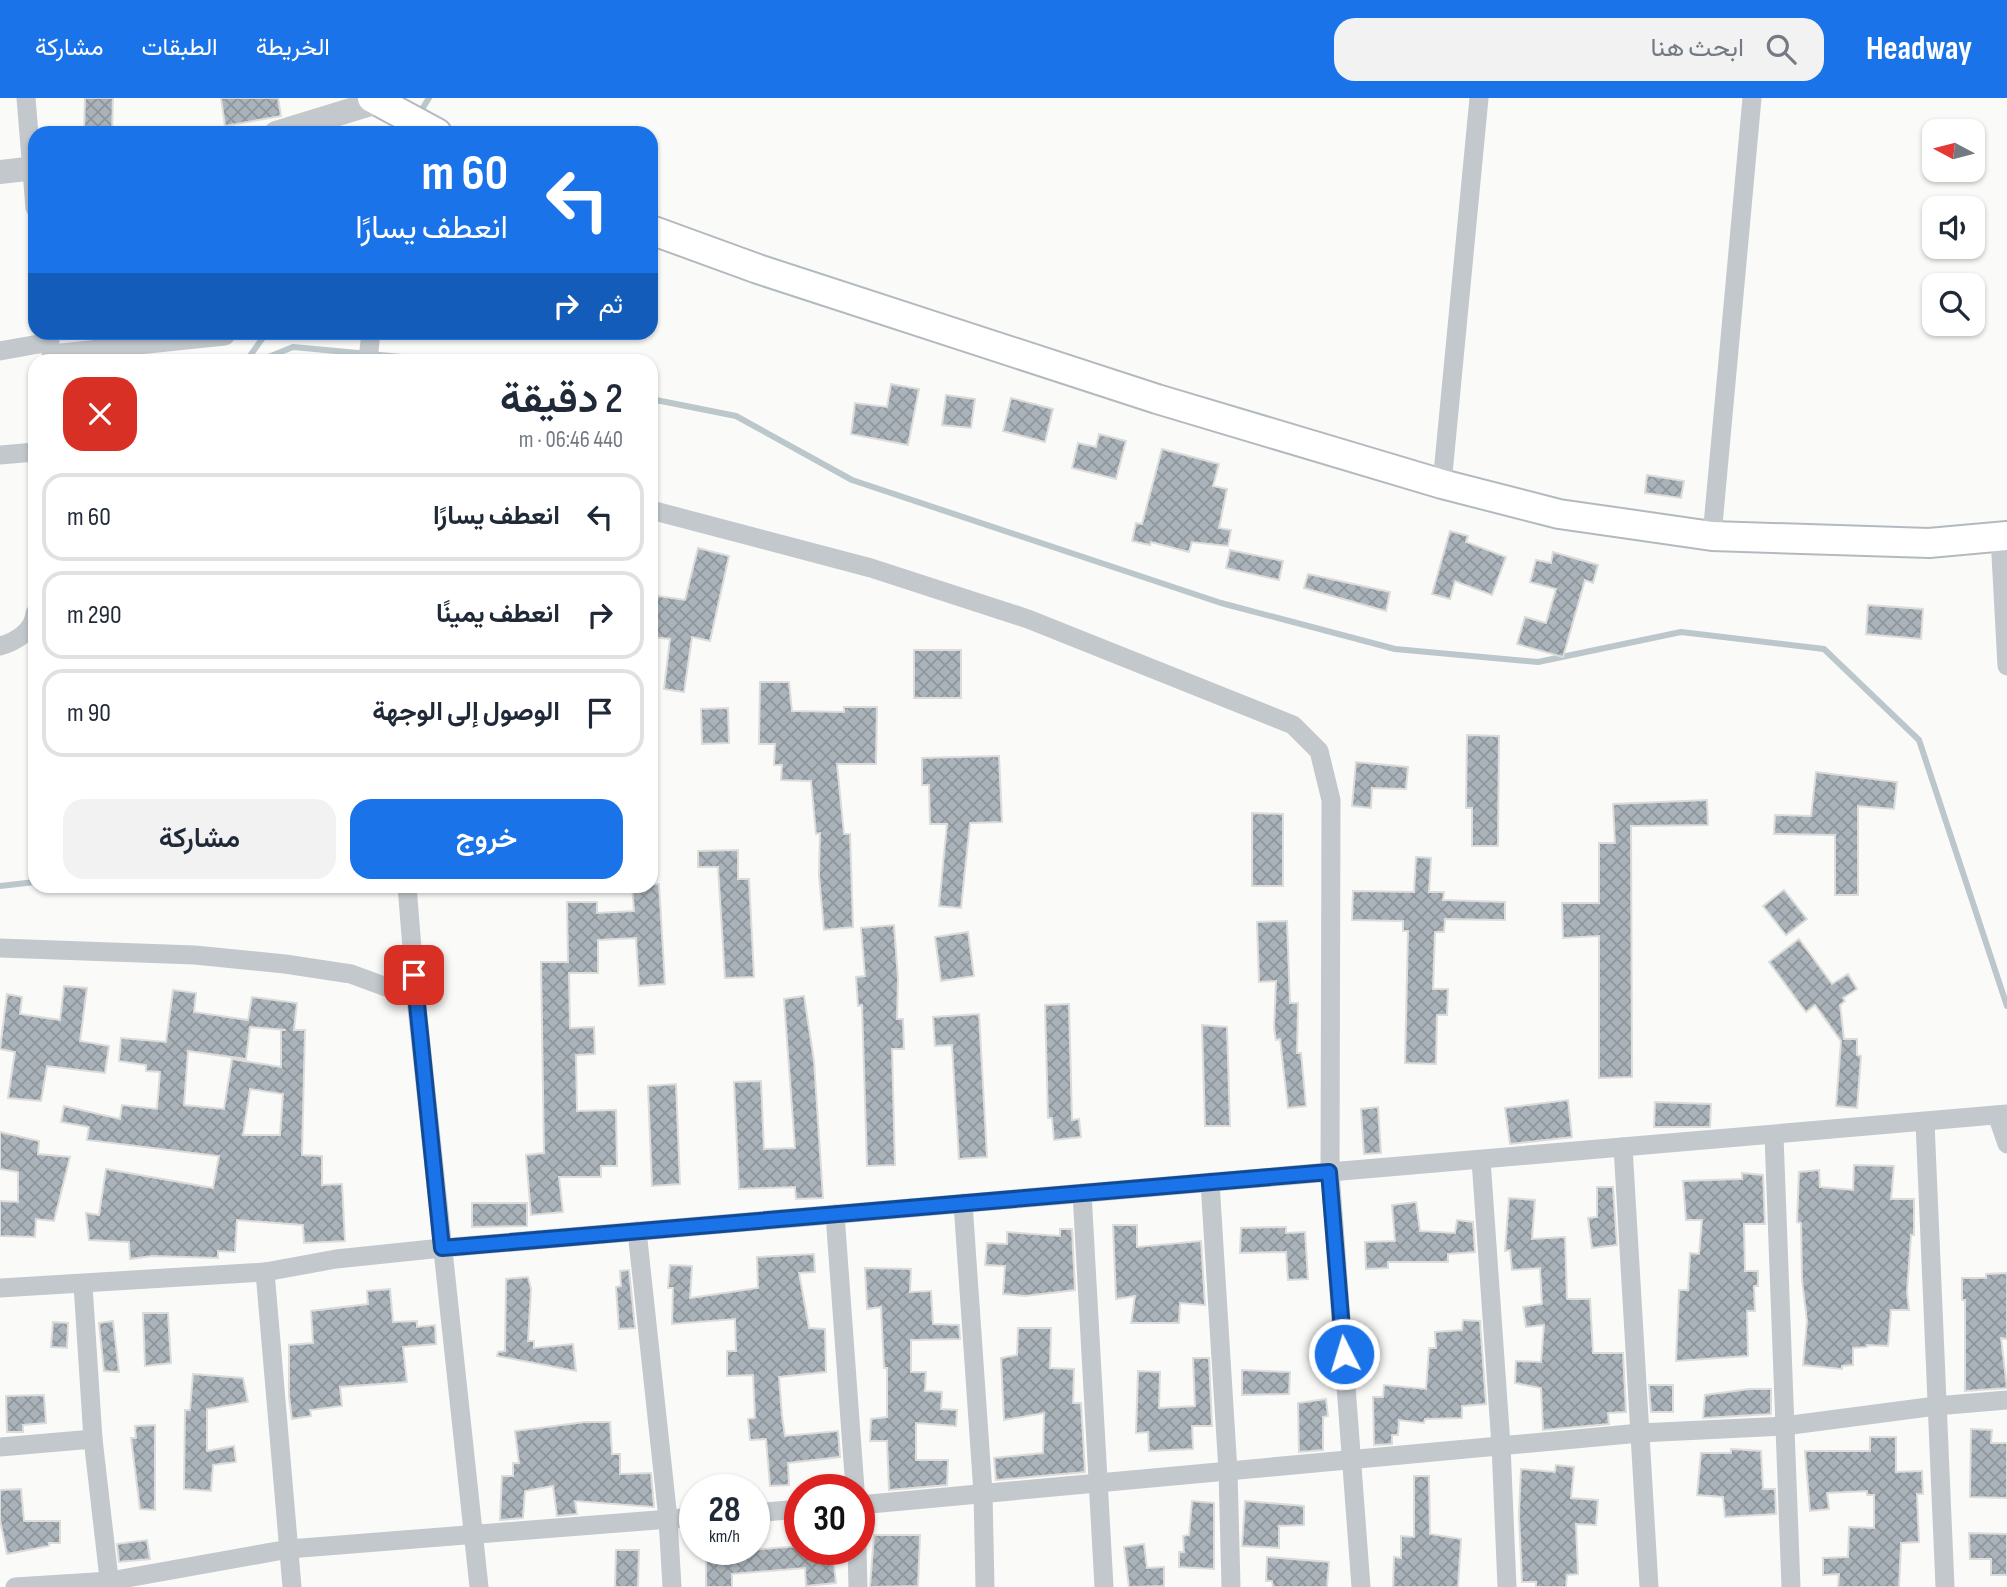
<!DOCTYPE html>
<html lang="ar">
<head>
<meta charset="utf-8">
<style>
  :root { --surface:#fff; --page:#f2f2f3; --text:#1f2937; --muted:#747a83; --line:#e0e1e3; --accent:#1a73e8 }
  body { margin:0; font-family:"Sofia Sans Condensed",Vazirmatn,sans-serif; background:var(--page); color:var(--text); direction:rtl; height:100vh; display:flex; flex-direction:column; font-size:26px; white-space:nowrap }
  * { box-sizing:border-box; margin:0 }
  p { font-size:23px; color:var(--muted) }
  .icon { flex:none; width:38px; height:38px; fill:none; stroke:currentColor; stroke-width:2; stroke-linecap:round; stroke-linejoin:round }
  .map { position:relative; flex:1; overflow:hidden; direction:ltr }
  .details { position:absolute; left:28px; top:256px; width:630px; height:539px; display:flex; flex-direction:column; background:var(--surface); border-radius:21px; box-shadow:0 2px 5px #0004; direction:rtl }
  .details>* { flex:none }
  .hud { position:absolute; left:28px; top:28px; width:630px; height:214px; border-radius:21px; box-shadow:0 2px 5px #0004; direction:rtl; background:#1a73e8; color:#fff; overflow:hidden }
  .needle { width:46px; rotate:277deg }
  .controls { position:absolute; left:1922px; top:21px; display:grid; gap:14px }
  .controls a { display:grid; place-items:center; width:63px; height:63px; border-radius:14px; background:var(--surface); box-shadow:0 2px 5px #0004; font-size:35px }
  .speed { position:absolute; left:679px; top:1376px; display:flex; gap:14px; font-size:35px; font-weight:700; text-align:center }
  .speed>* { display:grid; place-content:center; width:91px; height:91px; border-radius:50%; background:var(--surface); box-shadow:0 2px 5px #0004; line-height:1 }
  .speed small { font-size:18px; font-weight:400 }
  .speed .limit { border:10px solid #d22; background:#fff; color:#111 }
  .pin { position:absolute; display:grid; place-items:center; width:60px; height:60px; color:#fff; margin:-30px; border-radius:14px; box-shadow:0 4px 10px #0006 }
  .me { position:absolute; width:77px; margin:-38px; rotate:355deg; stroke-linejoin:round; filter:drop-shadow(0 0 5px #0008) }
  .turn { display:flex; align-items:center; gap:24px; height:147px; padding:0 35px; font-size:32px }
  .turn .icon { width:91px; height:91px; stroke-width:2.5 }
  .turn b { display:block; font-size:49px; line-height:60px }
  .then { display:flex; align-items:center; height:66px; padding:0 35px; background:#0003; gap:14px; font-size:26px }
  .round { display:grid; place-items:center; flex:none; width:74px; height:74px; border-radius:21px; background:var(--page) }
  .head { display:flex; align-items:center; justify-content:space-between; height:119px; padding:0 35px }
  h1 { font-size:42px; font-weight:600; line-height:52px }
  .primary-button { display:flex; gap:14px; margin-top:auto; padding:14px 35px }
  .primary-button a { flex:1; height:80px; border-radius:21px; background:var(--accent); color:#fff; font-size:28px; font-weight:600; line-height:80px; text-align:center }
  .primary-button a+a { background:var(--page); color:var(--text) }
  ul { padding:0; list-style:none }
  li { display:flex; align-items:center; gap:21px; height:88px; margin:0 14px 10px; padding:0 21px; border:4px solid var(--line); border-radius:21px }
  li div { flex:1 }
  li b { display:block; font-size:26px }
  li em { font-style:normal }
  header { display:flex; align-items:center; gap:42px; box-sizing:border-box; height:98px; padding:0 35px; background:var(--accent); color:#fff }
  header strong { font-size:33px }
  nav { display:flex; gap:38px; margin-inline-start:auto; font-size:24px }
  .search { width:490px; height:63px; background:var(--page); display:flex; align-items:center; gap:18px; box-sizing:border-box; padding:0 24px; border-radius:21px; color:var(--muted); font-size:26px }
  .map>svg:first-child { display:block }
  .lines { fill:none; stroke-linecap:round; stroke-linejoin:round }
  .stream { stroke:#bbc7cb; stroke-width:6 }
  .building { fill:url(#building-cross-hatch); stroke:#dcdcda; stroke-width:2; fill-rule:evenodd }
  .secondary-casing { stroke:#b3babf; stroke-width:32 }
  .minor { stroke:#c3c8cc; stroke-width:19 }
  .tertiary { stroke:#c3c8cc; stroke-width:24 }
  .secondary { stroke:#fff; stroke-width:28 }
  .route-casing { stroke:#114b97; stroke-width:18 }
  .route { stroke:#1a73e8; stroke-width:12 }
</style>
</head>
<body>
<header>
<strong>Headway</strong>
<div class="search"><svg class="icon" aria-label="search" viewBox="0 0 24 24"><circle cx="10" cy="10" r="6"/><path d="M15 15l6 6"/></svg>ابحث هنا</div>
<nav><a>الخريطة</a><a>الطبقات</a><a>مشاركة</a></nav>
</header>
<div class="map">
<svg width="2007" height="1489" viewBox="0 0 2007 1489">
  <defs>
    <pattern id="building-cross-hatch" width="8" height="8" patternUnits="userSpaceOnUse" patternTransform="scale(1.75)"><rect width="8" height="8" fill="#aab3b9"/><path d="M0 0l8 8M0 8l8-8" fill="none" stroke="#8e969c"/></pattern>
  </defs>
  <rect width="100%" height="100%" fill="#fafaf8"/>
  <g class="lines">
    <g class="stream">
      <polyline points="419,16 429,0"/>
      <polyline points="247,262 267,234"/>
      <polyline points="261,262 293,249 434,262"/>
      <polyline points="651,301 736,318 852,382 1221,505 1395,551 1538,564 1681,534 1824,551 1919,642 2007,908"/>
      <polyline points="0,788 35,784"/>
    </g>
  </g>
  <g class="building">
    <polygon points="85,0 113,0 112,35 84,35"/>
    <polygon points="221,0 278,0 281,18 225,28"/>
    <polygon points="891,286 919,291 908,347 851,336 855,305 887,309"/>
    <polygon points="946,297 975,301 971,330 942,327"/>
    <polygon points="1011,300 1053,311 1045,344 1003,333"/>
    <polygon points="1099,336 1126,343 1116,381 1072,370 1078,345 1096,349"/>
    <polygon points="1162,351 1219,366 1213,388 1227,391 1219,430 1231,432 1228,448 1192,444 1189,454 1151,444 1150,447 1132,443 1136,425 1142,426"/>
    <polygon points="1647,377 1684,383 1681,400 1645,395"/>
    <polygon points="1450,433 1468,438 1466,444 1506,459 1492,497 1455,483 1450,501 1432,496"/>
    <polygon points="698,450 729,458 710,543 692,539 684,594 664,591 670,541 651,539 651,497 685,502"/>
    <polygon points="1230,452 1283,463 1279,482 1226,470"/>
    <polygon points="1553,454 1598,467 1593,485 1585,482 1563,559 1517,546 1525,519 1546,525 1556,491 1530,484 1536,462 1551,465"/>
    <polygon points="1308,476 1390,494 1386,513 1304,490"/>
    <polygon points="1868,507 1923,511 1921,541 1866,536"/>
    <rect x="914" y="552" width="47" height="48"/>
    <polygon points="760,584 789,584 792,613 844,614 844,609 877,609 876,666 837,666 844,736 850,736 853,829 824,832 819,777 820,735 816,736 811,683 781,682 782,667 774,667 775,646 759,646"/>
    <polygon points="728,610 729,645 702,646 701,611"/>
    <polygon points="1467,637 1499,638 1498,748 1472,748 1472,710 1466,710"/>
    <polygon points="999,658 1002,724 970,725 961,810 939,808 947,726 930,726 929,687 922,687 922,660"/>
    <polygon points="1356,664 1408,669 1406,691 1372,690 1371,710 1352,708"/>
    <polygon points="1816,674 1897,684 1894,711 1858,708 1858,797 1835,797 1835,737 1774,736 1775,717 1811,718"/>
    <polygon points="1707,702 1708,727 1631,728 1632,979 1599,980 1599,838 1563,840 1562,805 1599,805 1599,745 1615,745 1613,706"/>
    <polygon points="1252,715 1283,716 1283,788 1252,788"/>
    <polygon points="738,752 738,781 749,781 754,879 725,880 718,769 698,769 698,753"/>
    <polygon points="1416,759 1431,760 1429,794 1444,794 1443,802 1505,804 1505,822 1445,821 1444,834 1435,834 1433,891 1448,891 1447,917 1437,917 1436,966 1405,965 1408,833 1403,833 1403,823 1352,822 1353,793 1414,794"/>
    <polygon points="659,786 665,886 639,888 636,840 598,842 598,875 569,875 570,930 594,929 595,956 576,957 577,1013 616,1012 617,1068 601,1068 601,1079 559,1079 563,1114 531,1117 526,1057 544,1055 541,864 568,864 567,804 597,804 597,815 634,813 632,788"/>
    <polygon points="1784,792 1807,821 1786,837 1763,808"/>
    <polygon points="1287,823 1290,905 1298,905 1297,955 1301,955 1306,1008 1288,1010 1280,941 1276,942 1274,930 1276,883 1259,884 1257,824"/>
    <polygon points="894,827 898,880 897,921 903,921 904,951 892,951 895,1067 867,1068 862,907 858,908 856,879 865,878 861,830"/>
    <polygon points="968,834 974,878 941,883 935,839"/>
    <polygon points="1799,841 1832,886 1848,876 1857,891 1843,900 1845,903 1840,907 1844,941 1857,941 1857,957 1861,958 1857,1010 1836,1008 1841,943 1815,907 1806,914 1769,864"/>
    <polygon points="64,888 87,890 80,943 109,948 105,975 47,968 41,1003 8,1000 15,954 0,951 7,896 22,899 20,916 60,922"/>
    <path d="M173,892l23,3 -2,19 54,8 4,-23 45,6 -3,27h11l-3,125 20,1v29l20,-1 3,57 -41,2 -1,-18 -66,-5 -2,32 -17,-1v7l-66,-2 -22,3 -1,-17 -40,-2 -3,-27 13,2 7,-46 107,19 6,-32 -132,-16 2,-13 -28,-5 3,-16 56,13 2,-14 35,4 3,-37 -14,-1v-6l-27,-4 2,-23 45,4zM250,929l36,3h-5v37l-49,-8 -8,50 -40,-4 4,-54 58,8zM250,991l33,5 -3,41h-37z"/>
    <polygon points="804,898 814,963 823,1100 796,1101 795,1089 739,1091 734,984 761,983 764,1051 795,1050 784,901"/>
    <polygon points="1069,906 1072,1022 1079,1021 1081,1039 1054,1042 1052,1020 1048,1020 1045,907"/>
    <polygon points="979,916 987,1059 959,1061 952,947 935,948 933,919"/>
    <polygon points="1202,927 1227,929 1230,1028 1205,1028"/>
    <polygon points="676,986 680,1086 652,1088 648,988"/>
    <polygon points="1568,1002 1572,1039 1510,1046 1505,1010"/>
    <polygon points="1655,1004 1711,1006 1710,1029 1654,1029"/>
    <polygon points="1378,1009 1381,1055 1364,1056 1361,1011"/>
    <polygon points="0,1034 39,1043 38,1056 70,1059 54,1123 36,1121 35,1139 0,1138 0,1103 18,1104 18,1074 0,1071"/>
    <polygon points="1854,1067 1894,1068 1891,1101 1914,1101 1914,1137 1911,1137 1907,1194 1909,1212 1891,1212 1888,1248 1867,1247 1867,1249 1853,1250 1853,1267 1842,1268 1842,1271 1803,1267 1807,1223 1802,1182 1801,1125 1797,1124 1799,1074 1819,1072 1820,1089 1853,1092"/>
    <polygon points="1742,1075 1763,1077 1765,1126 1744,1126 1745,1173 1758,1173 1758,1188 1754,1188 1755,1213 1747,1213 1748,1258 1676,1263 1679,1192 1688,1192 1690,1155 1699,1156 1702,1122 1686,1122 1683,1083 1742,1081"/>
    <polygon points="1597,1089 1613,1089 1617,1147 1592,1150 1588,1120 1597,1119"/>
    <polygon points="1509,1100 1535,1102 1532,1141 1565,1139 1567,1201 1590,1201 1593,1255 1623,1255 1626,1314 1608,1315 1609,1326 1543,1332 1541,1290 1515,1285 1516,1263 1541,1264 1544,1227 1526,1229 1523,1209 1542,1206 1540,1170 1512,1172 1510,1152 1505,1153"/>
    <polygon points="1416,1104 1420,1133 1455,1135 1457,1122 1473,1124 1475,1154 1448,1156 1448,1164 1388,1164 1388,1170 1366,1171 1365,1144 1395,1143 1392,1107"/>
    <polygon points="472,1105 527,1105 527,1128 472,1129"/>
    <polygon points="1113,1127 1137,1127 1137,1149 1201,1143 1205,1207 1180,1205 1179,1225 1131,1225 1135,1198 1116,1201"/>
    <polygon points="1286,1129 1286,1135 1305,1134 1308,1181 1288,1182 1286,1154 1240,1155 1241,1130"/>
    <polygon points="1060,1131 1072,1131 1075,1192 1025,1198 1003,1196 1005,1168 985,1167 987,1145 1007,1146 1007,1134 1060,1138"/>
    <polygon points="814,1156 815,1174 799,1175 809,1230 825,1231 826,1274 779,1279 782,1318 785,1338 838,1333 840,1359 788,1365 789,1387 770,1388 766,1341 750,1342 748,1321 755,1320 753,1277 727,1278 727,1253 736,1253 735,1221 672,1226 673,1190 668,1190 670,1167 692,1168 690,1200 758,1190 757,1159"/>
    <polygon points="865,1170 911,1171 910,1194 931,1193 933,1226 959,1227 960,1241 911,1242 911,1274 926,1274 925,1293 942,1294 941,1311 957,1312 956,1328 916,1325 916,1362 948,1362 947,1387 889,1392 887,1343 870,1343 871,1321 887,1319 887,1270 884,1270 881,1209 867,1211"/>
    <polygon points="629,1172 635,1230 619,1231 616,1189 621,1188 620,1173"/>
    <polygon points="2007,1175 2007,1241 2001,1240 2007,1290 1965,1293 1965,1202 1962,1202 1962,1180 1986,1180 1986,1176"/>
    <polygon points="528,1179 531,1191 528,1243 534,1243 534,1250 573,1246 576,1273 497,1258 498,1254 505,1253 506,1181"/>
    <polygon points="390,1191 393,1224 417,1223 417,1229 435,1227 436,1246 403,1249 407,1284 340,1289 342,1308 310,1312 311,1318 292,1321 289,1298 289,1247 313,1245 311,1213 368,1206 367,1193"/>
    <polygon points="143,1215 168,1215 171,1265 145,1268"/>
    <polygon points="1463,1222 1480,1223 1486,1306 1462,1308 1462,1320 1425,1321 1424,1325 1399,1322 1398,1337 1392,1337 1392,1346 1374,1347 1373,1299 1383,1299 1384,1287 1426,1291 1429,1250 1436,1250 1435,1234 1462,1232"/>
    <polygon points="113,1223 119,1274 104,1273 99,1225"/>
    <polygon points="53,1224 68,1225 67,1250 51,1249"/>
    <polygon points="1018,1230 1051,1230 1050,1270 1074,1271 1073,1305 1081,1305 1085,1374 996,1382 994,1360 1043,1355 1044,1315 1004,1322 1001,1260 1017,1257"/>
    <polygon points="1193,1260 1209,1260 1212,1328 1192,1328 1193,1351 1149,1353 1148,1334 1136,1335 1138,1273 1160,1274 1159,1310 1195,1308"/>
    <polygon points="1242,1272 1290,1274 1289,1296 1242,1297"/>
    <polygon points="193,1276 243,1280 248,1304 207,1311 207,1353 234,1348 236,1364 213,1367 211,1393 184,1391 185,1312 190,1312"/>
    <polygon points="1649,1287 1673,1287 1673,1314 1651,1314"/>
    <polygon points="1750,1291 1771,1291 1771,1316 1703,1320 1705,1297"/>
    <polygon points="44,1297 46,1325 23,1327 23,1334 7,1334 6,1298"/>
    <polygon points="1326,1301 1328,1318 1323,1319 1323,1352 1299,1354 1298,1305"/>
    <polygon points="585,1324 610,1324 612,1356 620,1356 620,1376 651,1375 654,1409 575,1403 577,1416 557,1418 553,1388 525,1393 523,1420 500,1422 502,1378 513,1378 513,1365 519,1365 515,1333"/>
    <polygon points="155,1327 155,1412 140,1411 131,1340 136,1340 135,1328"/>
    <polygon points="1971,1331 1992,1332 1991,1345 2007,1345 2007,1400 1970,1399"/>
    <polygon points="1870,1339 1896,1339 1896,1374 1922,1373 1923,1396 1917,1396 1919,1444 1901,1445 1899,1489 1838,1489 1839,1476 1823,1477 1823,1460 1848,1459 1849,1429 1874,1430 1874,1397 1867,1397 1867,1393 1827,1395 1829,1411 1810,1413 1805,1353 1870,1353"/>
    <polygon points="1731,1351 1761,1353 1763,1391 1775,1391 1776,1416 1725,1419 1723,1399 1697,1397 1701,1355 1731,1355"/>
    <polygon points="1556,1367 1574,1369 1571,1400 1598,1402 1596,1427 1576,1426 1578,1476 1567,1477 1566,1489 1536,1489 1536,1484 1522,1484 1519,1416 1521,1371 1555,1374"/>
    <polygon points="1414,1378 1429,1378 1430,1436 1461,1441 1458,1489 1393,1489 1394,1459 1401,1460 1401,1438 1414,1439"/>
    <polygon points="21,1391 24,1423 60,1423 60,1445 49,1445 49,1448 7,1456 0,1422 0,1392"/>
    <polygon points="1192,1403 1214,1405 1214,1471 1179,1469 1179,1454 1184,1454 1183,1438 1189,1437"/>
    <polygon points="1245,1403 1304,1408 1304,1427 1279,1428 1279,1450 1242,1448"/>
    <polygon points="1969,1435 2007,1436 2007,1477 1991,1477 1991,1461 1970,1461"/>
    <polygon points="874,1437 920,1437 918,1488 870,1489"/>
    <polygon points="147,1442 150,1461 119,1464 117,1446"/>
    <polygon points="1144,1446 1147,1470 1164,1469 1164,1488 1129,1489 1124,1449"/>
    <polygon points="800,1448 800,1451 825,1451 825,1458 833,1457 836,1485 806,1488 805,1470 732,1476 732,1489 706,1489 706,1462 715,1462 714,1455"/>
    <polygon points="616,1452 639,1452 638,1489 615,1489"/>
    <polygon points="1267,1459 1329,1464 1327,1489 1273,1489 1272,1483 1266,1483"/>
  </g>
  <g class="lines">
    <g class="secondary-casing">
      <g id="secondary">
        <polyline points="372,0 437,35"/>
        <polyline points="651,132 758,171 1157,301 1442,386 1559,416 1712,438 1929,445 2007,438"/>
      </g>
    </g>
    <g class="minor">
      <polyline points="26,0 35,110"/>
      <polyline points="0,253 50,244"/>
      <polyline points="51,256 225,238 228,234"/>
      <polyline points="368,262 371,234"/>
      <polyline points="0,357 35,354"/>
      <polyline points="1442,386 1479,0"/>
      <polyline points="651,412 871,470 1028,521 1293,627 1319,653 1331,702 1330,1074 1361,1489"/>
      <polyline points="1712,438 1752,0"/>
      <polyline points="2000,439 2007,568"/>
      <path d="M0,548c15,-4 34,-15 35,-33"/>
      <polyline points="407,788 416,900 479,1489"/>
      <polyline points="0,850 195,857 285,866 351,876 416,900"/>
      <polyline points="1997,1017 2007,1046"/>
      <polyline points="1925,1024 1945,1489"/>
      <polyline points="1774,1038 1791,1489"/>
      <polyline points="1623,1049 1649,1489"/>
      <polyline points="1481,1062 1501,1347 1507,1489"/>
      <polyline points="1210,1084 1228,1373 1231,1489"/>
      <polyline points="1082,1095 1104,1489"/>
      <polyline points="963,1105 983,1395 985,1489"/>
      <polyline points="835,1116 855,1391"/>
      <polyline points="637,1133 668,1421 672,1489"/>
      <polyline points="265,1174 292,1489"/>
      <polyline points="83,1187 93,1341 110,1489"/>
      <polyline points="0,1190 265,1174 336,1161 442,1150 2007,1016"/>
      <polyline points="0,1349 93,1341"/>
      <polyline points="859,1407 1640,1335 1784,1328 1936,1308 2007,1302"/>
      <polyline points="754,1415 800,1411"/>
      <polyline points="857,1451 858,1489"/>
      <polyline points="15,1489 110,1483 289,1451 695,1419"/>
    </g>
    <g class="tertiary">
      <polyline points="276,35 377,4"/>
      <polyline points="0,74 35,70"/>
    </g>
    <use href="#secondary" class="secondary"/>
  </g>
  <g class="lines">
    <g class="route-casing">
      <polyline id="route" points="414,877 442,1150 1329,1074 1344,1256"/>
    </g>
    <use href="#route" class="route"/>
  </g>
</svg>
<div class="controls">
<a><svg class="needle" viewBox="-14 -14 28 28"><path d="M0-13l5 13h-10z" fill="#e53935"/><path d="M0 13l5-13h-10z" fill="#747a83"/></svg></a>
<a><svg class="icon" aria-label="sound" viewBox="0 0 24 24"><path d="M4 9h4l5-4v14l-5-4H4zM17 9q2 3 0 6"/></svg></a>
<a><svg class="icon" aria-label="search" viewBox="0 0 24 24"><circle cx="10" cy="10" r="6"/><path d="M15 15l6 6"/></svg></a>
</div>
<div class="speed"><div>28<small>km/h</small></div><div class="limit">30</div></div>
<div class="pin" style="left:414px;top:877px;background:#d93025"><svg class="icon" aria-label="arrive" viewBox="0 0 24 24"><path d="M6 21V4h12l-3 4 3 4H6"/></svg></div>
<svg class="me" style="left:1344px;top:1256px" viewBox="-20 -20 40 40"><circle r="17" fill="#1a73e8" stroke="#fff" stroke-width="3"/><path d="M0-11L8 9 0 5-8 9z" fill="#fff"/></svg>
<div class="hud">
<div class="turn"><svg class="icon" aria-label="left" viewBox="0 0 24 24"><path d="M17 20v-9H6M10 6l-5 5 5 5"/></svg><div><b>60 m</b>انعطف يسارًا</div></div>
<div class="then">ثم<svg class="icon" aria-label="right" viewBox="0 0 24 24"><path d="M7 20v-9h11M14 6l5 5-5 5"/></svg></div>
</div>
<section class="details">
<div class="head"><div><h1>2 دقيقة</h1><p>440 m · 06:46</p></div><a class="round" style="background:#d93025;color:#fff"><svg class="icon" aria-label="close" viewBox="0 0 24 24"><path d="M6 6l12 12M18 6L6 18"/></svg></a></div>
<ul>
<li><svg class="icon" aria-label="left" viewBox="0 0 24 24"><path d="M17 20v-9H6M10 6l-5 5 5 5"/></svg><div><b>انعطف يسارًا</b></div><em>60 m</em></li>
<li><svg class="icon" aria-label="right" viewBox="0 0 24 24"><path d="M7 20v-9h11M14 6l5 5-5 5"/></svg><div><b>انعطف يمينًا</b></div><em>290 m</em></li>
<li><svg class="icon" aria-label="arrive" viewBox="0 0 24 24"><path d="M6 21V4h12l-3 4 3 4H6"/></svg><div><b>الوصول إلى الوجهة</b></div><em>90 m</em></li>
</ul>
<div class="primary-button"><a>خروج</a><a>مشاركة</a></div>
</section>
</div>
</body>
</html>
